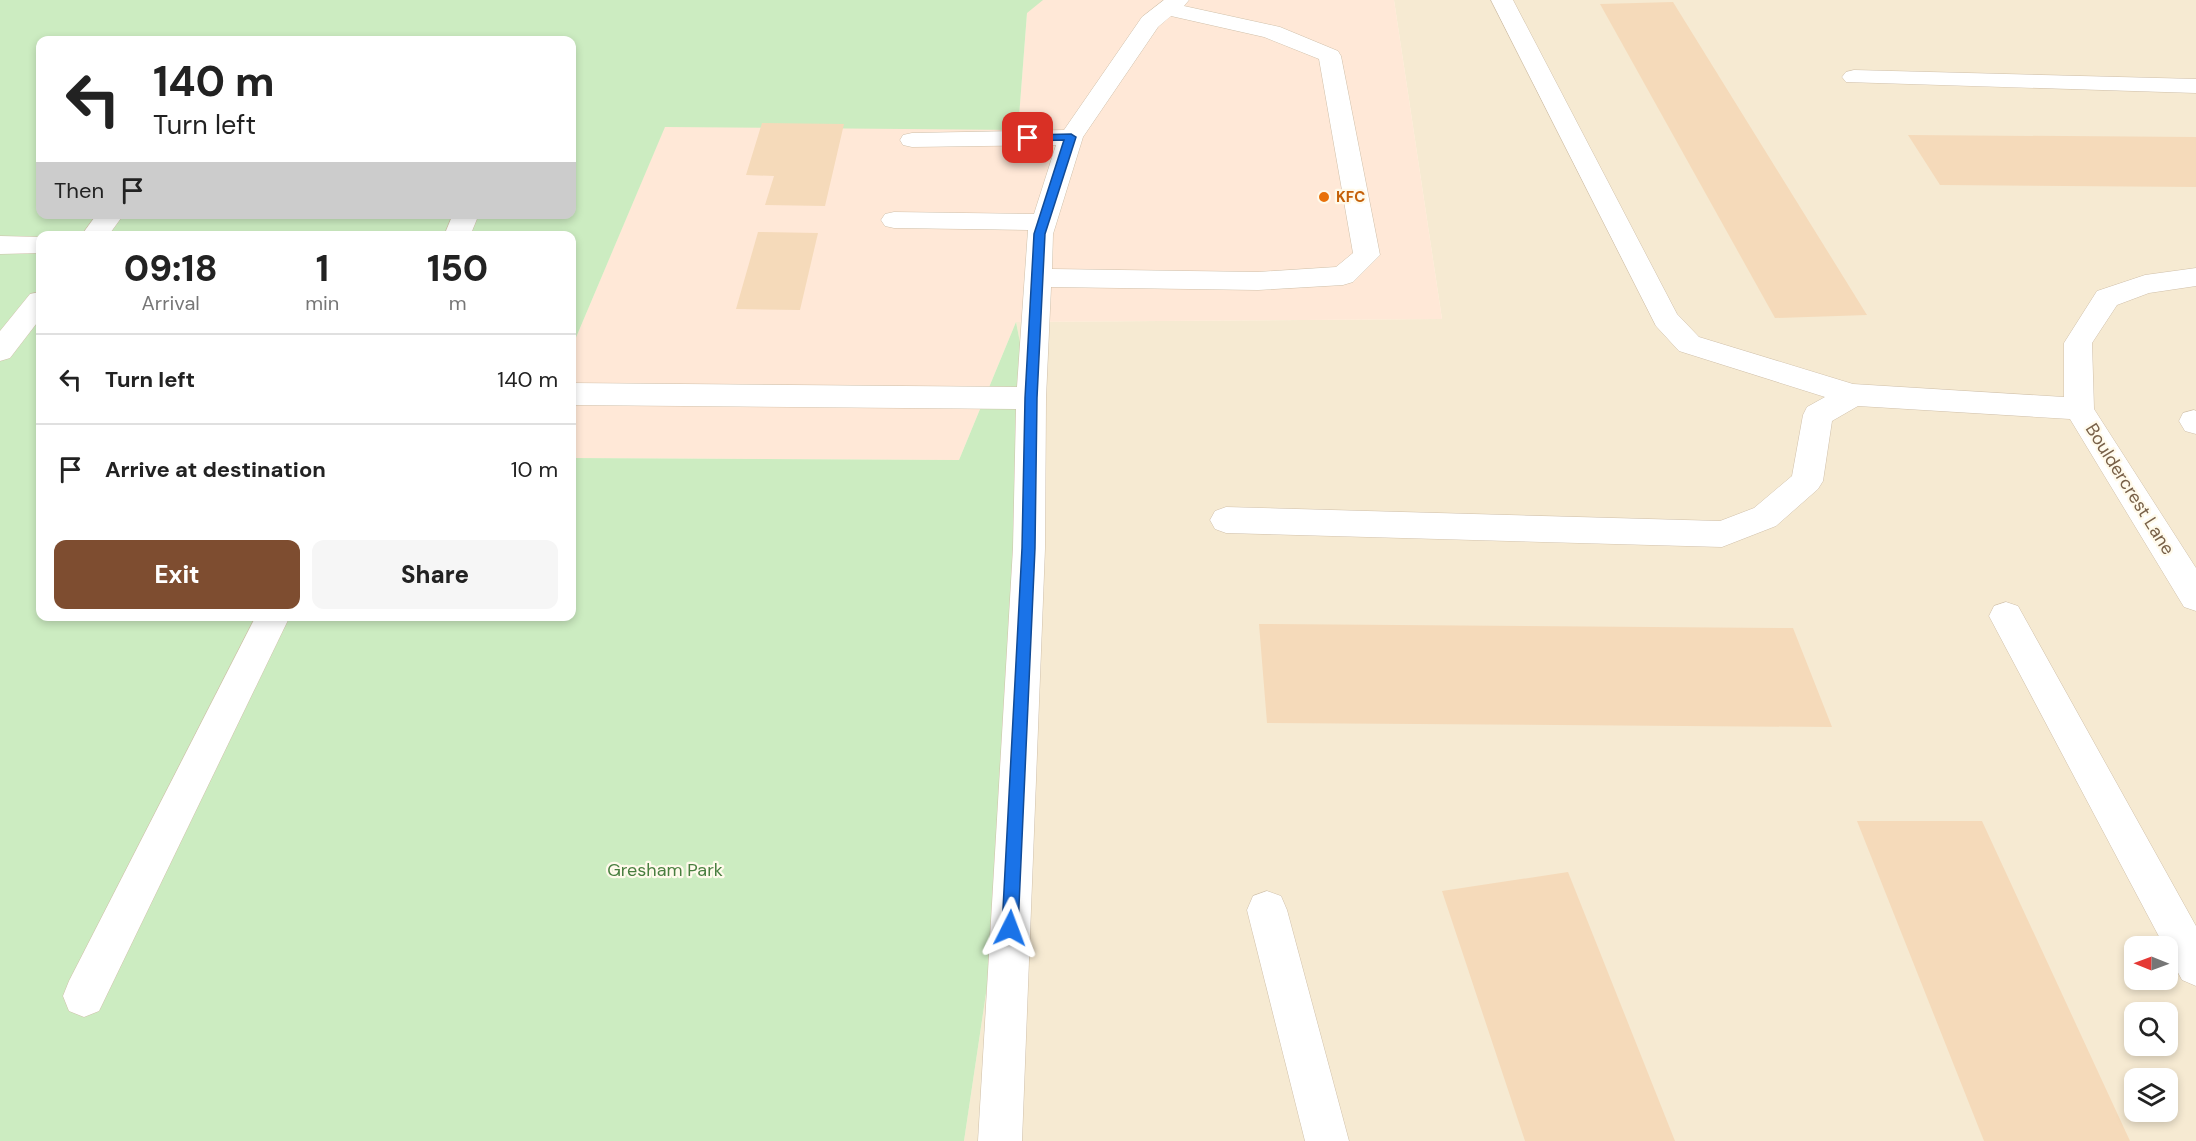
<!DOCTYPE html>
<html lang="en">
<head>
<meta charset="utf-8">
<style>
  :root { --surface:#fff; --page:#f6f6f6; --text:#222; --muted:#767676; --line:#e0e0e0; --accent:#7e4d30 }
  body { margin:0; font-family:"DM Sans",sans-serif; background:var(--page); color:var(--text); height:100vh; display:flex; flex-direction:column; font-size:22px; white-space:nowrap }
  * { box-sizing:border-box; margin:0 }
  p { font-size:20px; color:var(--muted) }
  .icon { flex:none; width:33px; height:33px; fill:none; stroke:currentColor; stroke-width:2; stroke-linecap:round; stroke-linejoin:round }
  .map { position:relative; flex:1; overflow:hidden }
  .drawer { position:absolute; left:36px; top:231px; width:540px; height:390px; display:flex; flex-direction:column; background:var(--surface); border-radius:12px; box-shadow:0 3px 9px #0003 }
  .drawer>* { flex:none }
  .guide { position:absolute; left:36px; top:36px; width:540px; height:183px; border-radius:12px; box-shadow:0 3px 9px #0003; background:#fff; color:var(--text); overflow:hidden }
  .needle { width:39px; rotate:271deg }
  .buttons { position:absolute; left:2124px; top:936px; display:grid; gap:12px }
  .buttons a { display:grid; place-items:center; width:54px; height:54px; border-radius:12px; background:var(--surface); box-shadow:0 3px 9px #0003; font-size:30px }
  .pin { position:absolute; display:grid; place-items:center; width:51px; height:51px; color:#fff; margin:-26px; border-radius:12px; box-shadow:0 3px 9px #0006 }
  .me { position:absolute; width:66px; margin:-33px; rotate:3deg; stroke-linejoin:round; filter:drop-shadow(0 0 4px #0008) }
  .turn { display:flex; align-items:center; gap:21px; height:126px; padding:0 18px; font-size:27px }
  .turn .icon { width:78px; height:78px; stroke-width:2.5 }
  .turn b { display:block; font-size:42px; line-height:51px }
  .then { display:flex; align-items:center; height:57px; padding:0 18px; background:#0003; gap:12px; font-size:22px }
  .eta { display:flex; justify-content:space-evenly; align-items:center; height:102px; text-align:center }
  .eta b { font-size:36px; font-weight:800; line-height:42px }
  .cta { display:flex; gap:12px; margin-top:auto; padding:12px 18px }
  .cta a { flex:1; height:69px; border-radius:12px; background:var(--accent); color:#fff; font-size:24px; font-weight:800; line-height:69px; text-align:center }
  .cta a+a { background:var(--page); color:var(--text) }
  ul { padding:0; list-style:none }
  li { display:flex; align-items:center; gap:18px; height:90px; padding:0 18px; border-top:2px solid var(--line) }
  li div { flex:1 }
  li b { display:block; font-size:22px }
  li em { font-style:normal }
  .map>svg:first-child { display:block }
  .residential { fill:#f6ead2; fill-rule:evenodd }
  .commercial { fill:#ffe8d7 }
  .green { fill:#ccecc1; fill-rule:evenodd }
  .building { fill:#f5daba }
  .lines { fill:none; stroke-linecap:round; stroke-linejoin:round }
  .minor-casing { stroke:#d0c0aa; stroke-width:1 }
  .minor { fill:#fff; fill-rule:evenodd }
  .route { fill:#1a73e8; stroke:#114b97; stroke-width:1.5 }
  .food-dot { fill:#e8710a; stroke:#fffaeb; stroke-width:2 }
  .labels { text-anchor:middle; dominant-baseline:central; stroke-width:4.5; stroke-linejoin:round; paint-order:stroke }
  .far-food-label { font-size:15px; font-weight:bold; fill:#c56008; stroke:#fffaeb; text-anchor:start }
  .street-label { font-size:18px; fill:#786048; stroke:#fffaeb }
  .park-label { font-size:18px; fill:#487e3f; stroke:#fffaeb }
</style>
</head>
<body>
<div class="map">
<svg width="2196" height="1141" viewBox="0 0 2196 1141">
  <rect width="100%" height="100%" fill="#fef7e4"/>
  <path class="residential" d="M1394,0h802v1141h-1232l31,-208 36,-535 -15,-76 426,-3zM2134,946h34v34h-34zM2134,1012h34v34h-34zM2134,1078h34v34h-34z"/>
  <polygon class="commercial" points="1028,0 1394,0 1442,319 1016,322 959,460 572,458 572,347 665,126 1018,129"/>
  <path class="green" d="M0,0h1043l-16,13 -9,117 -353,-3 -93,220v-111h-532v380h532v-158l387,2 57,-138 15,76 -36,535 -31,208h-964zM40,40h532v174h-532z"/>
  <g class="building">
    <polygon points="1673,2 1867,315 1775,318 1600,4"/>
    <polygon points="762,123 844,124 825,206 765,205 774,176 746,175"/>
    <polygon points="1908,135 2196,137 2196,187 1940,185"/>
    <polygon points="758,232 818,233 800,310 736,309"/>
    <polygon points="1259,624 1793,628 1832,727 1267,723"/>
    <polygon points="1857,821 1982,821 2130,1141 1984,1141"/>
    <polygon points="1568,872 1675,1141 1525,1141 1442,891"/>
  </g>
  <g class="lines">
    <g class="minor-casing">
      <g id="minor">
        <path d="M1164,0h25l-5,6 96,21 58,24 3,5 39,199 -27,27 -10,3 -85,5 -207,-3 -5,111 -1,150 -23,593h-44l35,-593 3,-139 -444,-4v-22l445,4 11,-157 -134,-2 -9,-2 -4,-6 4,-6 9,-2 140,2 22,-69 -144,2 -9,-2 -3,-5 3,-5 9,-2 152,-3 78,-113zM1171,16l93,21 55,22 34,194 -17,14 -78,5 -206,-3 1,-35 30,-97 75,-110z"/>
        <polygon points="1491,0 1513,0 1677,314 1699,337 1853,384 2064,397 2064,343 2097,291 2145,275 2196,268 2196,286 2149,293 2117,305 2092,343 2094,409 2196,568 2196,611 2184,607 2070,419 1858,406 1832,421 1823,481 1818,489 1776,526 1722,547 1226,533 1215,529 1210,520 1215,511 1226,507 1720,521 1754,508 1792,476 1803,415 1807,407 1825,397 1679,351 1656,326"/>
        <polygon points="1854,70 2196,79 2196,93 1846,82 1842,77 1846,72"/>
        <polygon points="97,214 124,214 108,236 81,236"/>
        <polygon points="453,214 479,214 470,236 444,236"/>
        <polygon points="0,236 40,237 40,253 0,254"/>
        <polygon points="40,292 40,319 10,358 0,361 0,331 30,294"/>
        <polygon points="2194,410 2196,411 2196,434 2185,431 2179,421 2183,413"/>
        <polygon points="2006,602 2018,606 2196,926 2196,986 2182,980 2168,954 2168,946 2164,946 1989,616 1994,606"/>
        <polygon points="256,616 290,616 99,1011 84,1017 69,1011 63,996 69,981"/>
        <polygon points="1267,891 1281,896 1287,910 1349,1141 1305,1141 1247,910 1253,896"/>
      </g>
    </g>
    <use href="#minor" class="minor"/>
  </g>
  <polygon class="route" points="1071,134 1076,137 1045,234 1037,398 1035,548 1018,928 1016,933 1010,936 1004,933 1002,928 1022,548 1025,398 1034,234 1064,140 1028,141 1023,138 1028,135"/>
  <circle class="food-dot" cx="1324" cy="197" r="6"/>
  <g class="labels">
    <g class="far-food-label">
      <text x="1336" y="197">KFC</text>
    </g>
    <g class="street-label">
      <text transform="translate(2130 489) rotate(58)">Bouldercrest Lane</text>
    </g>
    <g class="park-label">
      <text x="665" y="870">Gresham Park</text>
    </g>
  </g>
</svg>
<div class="buttons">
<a><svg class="needle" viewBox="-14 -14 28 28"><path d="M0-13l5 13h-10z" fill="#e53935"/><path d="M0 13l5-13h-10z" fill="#767676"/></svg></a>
<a><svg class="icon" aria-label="search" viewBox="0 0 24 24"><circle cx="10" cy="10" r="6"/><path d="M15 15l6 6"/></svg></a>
<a><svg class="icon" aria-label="layers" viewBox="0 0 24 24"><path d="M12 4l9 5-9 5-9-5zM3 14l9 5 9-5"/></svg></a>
</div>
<div class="pin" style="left:1028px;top:138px;background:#d93025"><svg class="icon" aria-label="arrive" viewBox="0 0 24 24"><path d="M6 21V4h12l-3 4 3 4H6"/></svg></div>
<svg class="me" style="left:1010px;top:928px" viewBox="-20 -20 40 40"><path d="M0-17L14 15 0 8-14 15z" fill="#1a73e8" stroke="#fff" stroke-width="4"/></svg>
<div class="guide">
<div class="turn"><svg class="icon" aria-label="left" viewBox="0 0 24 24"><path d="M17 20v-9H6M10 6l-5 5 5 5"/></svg><div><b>140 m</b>Turn left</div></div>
<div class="then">Then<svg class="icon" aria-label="arrive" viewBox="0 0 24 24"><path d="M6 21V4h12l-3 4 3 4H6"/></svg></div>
</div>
<section class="drawer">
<div class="eta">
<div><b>09:18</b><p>Arrival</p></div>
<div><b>1</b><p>min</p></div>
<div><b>150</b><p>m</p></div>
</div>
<ul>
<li><svg class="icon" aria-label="left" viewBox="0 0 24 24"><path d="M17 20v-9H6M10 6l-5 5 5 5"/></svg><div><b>Turn left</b></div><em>140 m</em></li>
<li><svg class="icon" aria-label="arrive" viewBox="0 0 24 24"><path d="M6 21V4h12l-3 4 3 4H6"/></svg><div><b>Arrive at destination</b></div><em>10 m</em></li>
</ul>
<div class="cta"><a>Exit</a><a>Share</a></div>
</section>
</div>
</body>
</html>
